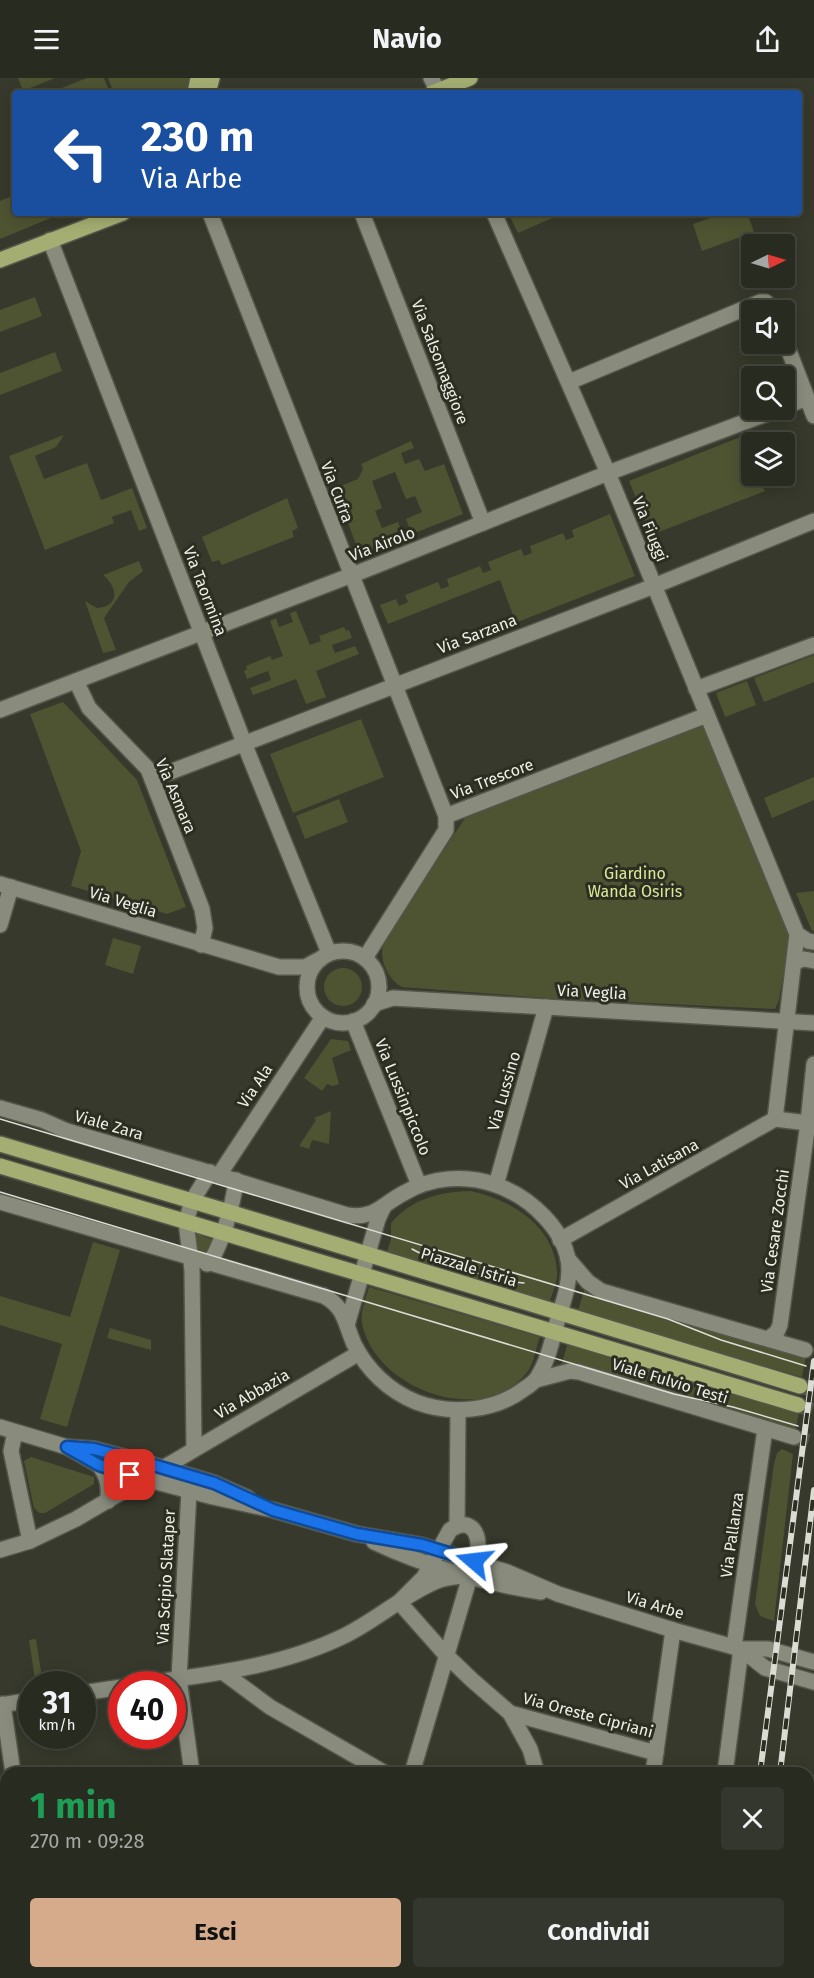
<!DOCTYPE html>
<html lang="it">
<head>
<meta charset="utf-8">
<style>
  :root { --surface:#282b20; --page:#34372d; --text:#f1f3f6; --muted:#a5a7a5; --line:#44473e; --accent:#d6ab8b }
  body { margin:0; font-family:"Fira Sans",sans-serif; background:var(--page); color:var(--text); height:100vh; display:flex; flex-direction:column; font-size:22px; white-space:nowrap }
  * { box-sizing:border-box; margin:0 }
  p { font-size:20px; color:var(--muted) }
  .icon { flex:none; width:33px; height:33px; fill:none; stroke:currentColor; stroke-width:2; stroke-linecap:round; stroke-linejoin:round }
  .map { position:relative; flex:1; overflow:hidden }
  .sheet { position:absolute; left:0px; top:1689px; width:814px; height:212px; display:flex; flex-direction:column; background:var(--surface); border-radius:18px 18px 0 0; box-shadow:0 3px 15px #0003,0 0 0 2px var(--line) }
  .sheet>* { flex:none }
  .top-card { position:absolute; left:12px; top:12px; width:790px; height:126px; border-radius:6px; box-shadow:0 3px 15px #0003,0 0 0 2px var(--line); background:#1a4fa0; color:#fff; overflow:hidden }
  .needle { width:39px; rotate:85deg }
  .controls { position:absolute; left:741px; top:156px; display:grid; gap:12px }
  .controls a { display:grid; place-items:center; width:54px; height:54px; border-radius:6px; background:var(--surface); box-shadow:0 3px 15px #0003,0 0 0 2px var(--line); font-size:30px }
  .speed { position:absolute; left:18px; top:1593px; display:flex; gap:12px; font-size:30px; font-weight:700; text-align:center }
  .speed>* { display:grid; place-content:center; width:78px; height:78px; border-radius:50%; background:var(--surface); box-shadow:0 3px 15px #0003,0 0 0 2px var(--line); line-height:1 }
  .speed small { font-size:15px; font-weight:400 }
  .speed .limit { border:9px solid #d22; background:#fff; color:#111 }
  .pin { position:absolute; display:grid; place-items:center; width:51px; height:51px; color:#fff; margin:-26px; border-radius:12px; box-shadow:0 3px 9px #0006 }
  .me { position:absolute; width:66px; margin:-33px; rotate:287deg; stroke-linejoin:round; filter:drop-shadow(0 0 4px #0008) }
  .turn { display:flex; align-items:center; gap:21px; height:126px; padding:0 30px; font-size:27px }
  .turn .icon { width:78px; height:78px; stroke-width:2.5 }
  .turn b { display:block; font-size:42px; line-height:51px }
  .round { display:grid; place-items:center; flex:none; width:63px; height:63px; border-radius:6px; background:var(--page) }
  .summary { display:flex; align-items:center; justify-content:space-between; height:102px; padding:0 30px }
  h1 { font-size:36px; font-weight:700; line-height:45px; color:#1e9e55 }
  .action { display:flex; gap:12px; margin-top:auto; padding:12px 30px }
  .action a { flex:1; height:69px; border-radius:6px; background:var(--accent); color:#111; font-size:24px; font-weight:700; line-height:69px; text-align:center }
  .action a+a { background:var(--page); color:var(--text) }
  header { display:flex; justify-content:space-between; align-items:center; height:78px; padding:0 30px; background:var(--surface); font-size:27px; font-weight:700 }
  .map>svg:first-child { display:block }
  .green { fill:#4e5432 }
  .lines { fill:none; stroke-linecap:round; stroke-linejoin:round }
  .minor-tunnel { stroke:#525447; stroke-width:15; stroke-dasharray:15 8; stroke-linecap:butt }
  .major-tunnel { stroke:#525447; stroke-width:15; stroke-dasharray:15 8; stroke-linecap:butt }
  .minor-casing { stroke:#53564a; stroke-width:18 }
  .major-casing { stroke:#53564a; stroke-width:18 }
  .minor { stroke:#898c7d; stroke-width:15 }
  .major { stroke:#a4ae72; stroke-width:15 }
  .tram { stroke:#dbddd5; stroke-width:1.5 }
  .rail-casing { stroke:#dbddd5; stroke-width:6 }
  .rail { stroke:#2c2e21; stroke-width:4; stroke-dasharray:11; stroke-linecap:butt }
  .route-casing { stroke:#114b97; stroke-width:15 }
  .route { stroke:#1a73e8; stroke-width:10 }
  .labels { text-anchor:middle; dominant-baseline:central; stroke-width:6; stroke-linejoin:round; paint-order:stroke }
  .street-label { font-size:16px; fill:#eef0e8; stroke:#2c2e21 }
  .park-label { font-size:16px; fill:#dbe997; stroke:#2c2e21 }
</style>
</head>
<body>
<header><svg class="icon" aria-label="menu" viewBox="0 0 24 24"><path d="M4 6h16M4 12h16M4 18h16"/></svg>Navio<svg class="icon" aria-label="share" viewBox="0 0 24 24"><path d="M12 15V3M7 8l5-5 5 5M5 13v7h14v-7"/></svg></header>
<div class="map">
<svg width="814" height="1900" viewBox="0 0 814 1900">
  <rect width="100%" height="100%" fill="#36392b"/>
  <g class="green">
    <polygon points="18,0 55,0 23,13"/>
    <polygon points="87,0 104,0 110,15 49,15"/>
    <polygon points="108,0 190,0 187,15 114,15"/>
    <polygon points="15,117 15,135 57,135 58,137 0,161 0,123"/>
    <polygon points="519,135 564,135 518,155 510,139"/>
    <polygon points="724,135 747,135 754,154 702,173 693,146"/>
    <polygon points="35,219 42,238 0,254 0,232"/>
    <polygon points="55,274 62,293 0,317 0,295"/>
    <polygon points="64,357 56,369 35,378 44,401 87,385 101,422 132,410 147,450 139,453 131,432 112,439 114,445 45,472 9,378"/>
    <polygon points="743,358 749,374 751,373 751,378 748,380 751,390 752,398 755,398 765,413 651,457 629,403"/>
    <polygon points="411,363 414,370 401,375 405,386 419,381 425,393 444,386 463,436 412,456 406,441 422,434 415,418 406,421 395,394 372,403 382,430 375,433 382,450 398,444 404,459 360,477 335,410 358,401 363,391 361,386"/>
    <polygon points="287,420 298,450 292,453 294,459 222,487 219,482 212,484 202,459"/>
    <polygon points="610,436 635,498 487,556 484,549 513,537 500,502 388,546 380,527 396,521 399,528 408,524 405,517 438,504 441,511 449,508 447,501 480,488 483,495 491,492 488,484 521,471 524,478 532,475 530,468 563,455 566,462 574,459 572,452"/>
    <path d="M139,483l4,10 -14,11 -25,36 12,32 -13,3 -18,-52 12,7c23,-1 21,-21 6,-33z"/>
    <polygon points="296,533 310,567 321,563 319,558 344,549 346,553 349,552 352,560 332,567 335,575 355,568 359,576 316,593 326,619 306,626 296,601 253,617 250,610 271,602 268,593 247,601 244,593 247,591 246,588 270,578 272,582 283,578 270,543 276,540 279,549 293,544 290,535"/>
    <polygon points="814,577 814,604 764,624 754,600"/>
    <polygon points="747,603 756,627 725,639 716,615"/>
    <polygon points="63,624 137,702 186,829 167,836 71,808 81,773 30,636"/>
    <polygon points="361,641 384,699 293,735 270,676"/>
    <path d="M703,648l87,208 -11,66 -4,9 -215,-10 -158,-12c-15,-8 -24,-29 -18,-46l81,-123z"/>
    <polygon points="814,699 814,722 772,740 764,720"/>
    <polygon points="339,721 348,744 305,761 296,738"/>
    <polygon points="814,813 814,852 812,853 796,815"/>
    <polygon points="113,860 141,868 133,896 105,887"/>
    <circle cx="343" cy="909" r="19"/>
    <polygon points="331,961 348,963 351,972 332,980 339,1006 333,1008 327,1006 322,1013 304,1000"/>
    <polygon points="331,1033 329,1066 312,1062 309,1071 299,1068 316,1042 314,1040"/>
    <path d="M470,1113c41,8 88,37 87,85 -1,9 -5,19 -8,27l-162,-51 4,-13v-16c21,-24 47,-31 79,-32z"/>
    <polygon points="195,1155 213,1162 214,1166 203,1177 197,1177"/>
    <polygon points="93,1164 120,1172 67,1349 40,1341 62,1266 0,1247 0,1218 70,1239"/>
    <path d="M369,1209l171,50c-4,10 -6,26 -12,34 -43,59 -154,18 -166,-48 -2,-11 4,-25 7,-36z"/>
    <polygon points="585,1209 806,1278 802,1299 578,1233"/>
    <polygon points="110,1250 151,1262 151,1272 107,1260"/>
    <polygon points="568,1264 799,1335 795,1353 561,1288"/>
    <polygon points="782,1371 793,1376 774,1543 760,1538 755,1526 774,1386 777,1375"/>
    <polygon points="31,1379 94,1399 94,1406 45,1435 39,1435 34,1430 24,1383"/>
    <polygon points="36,1561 42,1600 35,1602 29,1562"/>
  </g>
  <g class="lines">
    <polyline class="minor-tunnel" points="794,1359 814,1365"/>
    <g class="major-tunnel">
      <polyline points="800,1308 814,1312"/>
      <polyline points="798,1327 814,1333"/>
    </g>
    <g class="minor-casing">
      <g id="minor">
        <polyline points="431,0 439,15"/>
        <polyline points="210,135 446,738 446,752 365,880"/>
        <polyline points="362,135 483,445"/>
        <polyline points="494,135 608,395 797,856 775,1041"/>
        <polyline points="50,162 250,680 329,875"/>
        <polyline points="784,260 814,338"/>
        <polyline points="569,304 760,224 766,224 774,232"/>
        <polyline points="784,329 807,320"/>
        <polyline points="76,603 89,630 148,691 202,831 205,850 201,867"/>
        <polyline points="696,611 814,567"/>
        <polyline points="0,632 365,492 608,395 777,332"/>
        <polyline points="152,701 654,508 814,443"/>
        <polyline points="446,738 707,637"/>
        <polyline points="0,806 279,889 305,889 318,882"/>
        <polyline points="0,847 11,809"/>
        <polyline points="797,856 808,863 814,864"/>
        <circle cx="343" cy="909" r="36"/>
        <polyline points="795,884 804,881 814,883"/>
        <polyline points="374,926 393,920 814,945"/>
        <polyline points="353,943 419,1107"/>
        <path d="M0,1030l42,12 25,11 134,39 146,45c28,4 34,-10 57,-22 27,-16 62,-19 92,-8 34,12 72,46 73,84 0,19 -7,36 -12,53 -5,19 -9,39 -20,56 -3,4 -8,8 -13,11 -30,23 -74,26 -108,13 -27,-11 -49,-32 -62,-58 -9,-20 -9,-37 -30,-48l-324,-94"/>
        <polyline points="775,1041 808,1045"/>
        <polyline points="219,1097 323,939"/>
        <polyline points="496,1107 546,929"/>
        <polyline points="560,1162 775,1041"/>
        <polyline points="568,1181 588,1204 601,1213 805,1272"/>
        <path d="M207,1186c14,-12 27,-65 29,-84"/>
        <polyline points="347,1247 378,1141 384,1128"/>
        <polyline points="768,1261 777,1254 780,1247 808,1045 814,986"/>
        <polyline points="536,1302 570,1293 579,1294 794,1359"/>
        <polyline points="0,1349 67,1369 94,1371 143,1384 214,1405 248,1420"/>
        <polyline points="15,1354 11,1373 30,1463"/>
        <polyline points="67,1369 99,1387 130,1397 213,1419 273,1432 357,1456 421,1467 507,1494 558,1516 673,1552 741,1571 768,1571 814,1584"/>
        <polyline points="194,1371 192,1192 186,1144 192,1123 210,1094"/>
        <path d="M99,1387c9,12 10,21 9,36"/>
        <polyline points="189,1413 179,1601 192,1695"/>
        <polyline points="457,1447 458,1332"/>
        <path d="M374,1464c51,24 112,42 167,50"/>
        <polyline points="0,1472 30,1463 76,1441 359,1275"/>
        <path d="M399,1524l25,-25 26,-47c18,-12 29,-1 28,19l-66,224"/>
        <polyline points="399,1524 446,1577 472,1602 510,1635 530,1671 537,1695"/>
        <polyline points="734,1569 765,1351"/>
        <polyline points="741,1571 765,1590 814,1604"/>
        <polyline points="224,1595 270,1629 385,1695"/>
        <path d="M141,1606c71,-10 140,-17 205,-49 32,-16 59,-41 91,-54 10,-4 22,-4 32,-6"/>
        <polyline points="82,1615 122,1609"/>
        <polyline points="3,1626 13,1695"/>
        <polyline points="0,1627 32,1622"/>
        <polyline points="510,1635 656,1675"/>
        <polyline points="653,1695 673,1552"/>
        <polyline points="725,1695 741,1571"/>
        <polyline points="0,1764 6,1764"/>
        <polyline points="221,1894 259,1900"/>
        <polyline points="120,1900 121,1894"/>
        <polyline points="697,1900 698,1894"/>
      </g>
    </g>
    <g class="major-casing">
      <g id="major">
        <polyline points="195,15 198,0"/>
        <polyline points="208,15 212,0"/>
        <polyline points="432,15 470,0"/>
        <polyline points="0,182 123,135"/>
        <polyline points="0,1066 229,1134 800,1308"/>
        <polyline points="0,1088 798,1327"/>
      </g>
    </g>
    <use href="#minor" class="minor"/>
    <use href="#major" class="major"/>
    <g class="tram">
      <polyline points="0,1041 668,1241 721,1262 806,1288"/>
      <polyline points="0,1114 674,1316 733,1329 798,1348"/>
      <path d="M412,1171c23,13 85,32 112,34"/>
    </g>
    <g class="rail-casing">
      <g id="rail">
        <polyline points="760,1695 814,1283"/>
        <polyline points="780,1695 814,1412"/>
        <polyline points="740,1900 740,1894"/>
        <polyline points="764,1900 765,1894"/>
      </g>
    </g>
    <use href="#rail" class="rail"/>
  </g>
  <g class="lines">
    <g class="route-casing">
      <polyline id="route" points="130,1397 99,1387 67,1369 94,1371 143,1384 214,1405 273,1432 357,1456 422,1467 474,1483"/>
    </g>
    <use href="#route" class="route"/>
  </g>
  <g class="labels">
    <g class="street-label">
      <text transform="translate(440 284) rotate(69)">Via Salsomaggiore</text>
      <text transform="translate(337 414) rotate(69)">Via Cufra</text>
      <text transform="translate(650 451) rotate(68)">Via Fiuggi</text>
      <text transform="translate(382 466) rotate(-21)">Via Airolo</text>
      <text transform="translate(205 513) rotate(69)">Via Taormina</text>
      <text transform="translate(477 556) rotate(-21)">Via Sarzana</text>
      <text transform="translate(492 701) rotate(-21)">Via Trescore</text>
      <text transform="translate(176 718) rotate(67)">Via Asmara</text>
      <text transform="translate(123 824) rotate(17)">Via Veglia</text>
      <text transform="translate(592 914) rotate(3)">Via Veglia</text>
      <text transform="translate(255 1008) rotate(-56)">Via Ala</text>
      <text transform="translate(504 1013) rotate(-74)">Via Lussino</text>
      <text transform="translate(403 1019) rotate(68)">Via Lussinpiccolo</text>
      <text transform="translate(109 1047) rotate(16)">Viale Zara</text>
      <text transform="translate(659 1086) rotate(-29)">Via Latisana</text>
      <text transform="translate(775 1153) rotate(-82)">Via Cesare Zocchi</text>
      <text transform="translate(469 1189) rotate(17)">Piazzale Istria</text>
      <text transform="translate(670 1303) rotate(17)">Viale Fulvio Testi</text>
      <text transform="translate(252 1316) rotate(-30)">Via Abbazia</text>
      <text transform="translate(732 1457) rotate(-82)">Via Pallanza</text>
      <text transform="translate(166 1499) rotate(-87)">Via Scipio Slataper</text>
      <text transform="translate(655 1527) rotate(17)">Via Arbe</text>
      <text transform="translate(588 1637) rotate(15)">Via Oreste Cipriani</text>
    </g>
    <g class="park-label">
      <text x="635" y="795">Giardino<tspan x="635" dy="18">Wanda Osiris</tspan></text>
    </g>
  </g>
</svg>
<div class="controls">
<a><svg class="needle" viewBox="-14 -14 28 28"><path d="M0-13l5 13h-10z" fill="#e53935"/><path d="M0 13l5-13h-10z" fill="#a5a7a5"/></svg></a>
<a><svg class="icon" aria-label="sound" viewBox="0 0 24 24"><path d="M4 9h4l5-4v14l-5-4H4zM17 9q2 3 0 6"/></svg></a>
<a><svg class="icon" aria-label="search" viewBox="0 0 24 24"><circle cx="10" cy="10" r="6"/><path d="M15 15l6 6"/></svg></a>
<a><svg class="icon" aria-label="layers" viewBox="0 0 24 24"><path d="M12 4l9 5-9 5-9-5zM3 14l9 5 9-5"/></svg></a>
</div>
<div class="speed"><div>31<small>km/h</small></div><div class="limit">40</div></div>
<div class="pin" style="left:130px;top:1397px;background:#d93025"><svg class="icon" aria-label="arrive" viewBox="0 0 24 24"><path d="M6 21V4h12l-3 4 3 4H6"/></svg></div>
<svg class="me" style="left:474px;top:1483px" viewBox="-20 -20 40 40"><path d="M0-17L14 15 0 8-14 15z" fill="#1a73e8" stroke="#fff" stroke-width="4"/></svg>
<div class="top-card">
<div class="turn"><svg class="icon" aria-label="left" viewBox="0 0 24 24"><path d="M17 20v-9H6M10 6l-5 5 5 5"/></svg><div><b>230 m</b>Via Arbe</div></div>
</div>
<section class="sheet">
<div class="summary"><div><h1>1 min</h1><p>270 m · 09:28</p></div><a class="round"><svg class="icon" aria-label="close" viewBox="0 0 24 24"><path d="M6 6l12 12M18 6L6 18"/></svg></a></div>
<div class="action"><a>Esci</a><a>Condividi</a></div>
</section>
</div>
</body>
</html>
